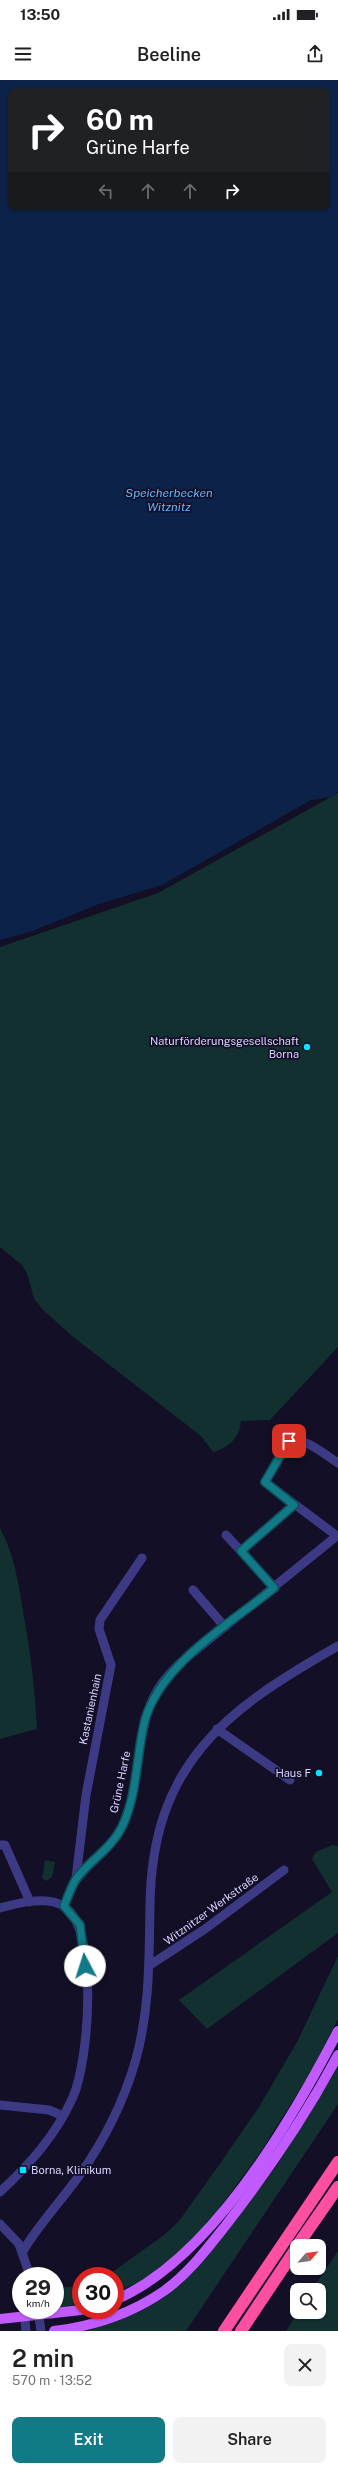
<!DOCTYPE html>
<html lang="en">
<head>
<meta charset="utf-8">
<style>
  :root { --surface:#fff; --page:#f2f2f2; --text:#202124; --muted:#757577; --accent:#127987 }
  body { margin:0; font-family:"Public Sans",sans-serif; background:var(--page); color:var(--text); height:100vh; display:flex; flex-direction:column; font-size:15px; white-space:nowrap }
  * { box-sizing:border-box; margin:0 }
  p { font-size:13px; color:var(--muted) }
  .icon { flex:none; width:22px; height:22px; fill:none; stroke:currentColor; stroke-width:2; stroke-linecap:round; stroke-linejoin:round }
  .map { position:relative; height:2251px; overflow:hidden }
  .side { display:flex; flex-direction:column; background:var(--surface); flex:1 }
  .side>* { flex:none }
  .guide { position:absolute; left:8px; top:8px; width:322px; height:122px; border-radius:8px; box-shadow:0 1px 3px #0004; background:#202124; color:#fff; overflow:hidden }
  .needle { width:26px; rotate:62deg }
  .fabs { position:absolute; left:290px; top:2159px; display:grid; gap:8px }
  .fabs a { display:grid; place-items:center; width:36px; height:36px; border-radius:8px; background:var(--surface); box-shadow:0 1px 3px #0004; font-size:20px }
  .speed { position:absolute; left:12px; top:2187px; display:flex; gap:8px; font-size:20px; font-weight:700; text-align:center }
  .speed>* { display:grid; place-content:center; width:52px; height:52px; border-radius:50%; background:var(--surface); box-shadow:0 1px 3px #0004; line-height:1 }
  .speed small { font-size:10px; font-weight:400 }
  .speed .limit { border:6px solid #d22; background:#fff; color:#111 }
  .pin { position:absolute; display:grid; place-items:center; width:34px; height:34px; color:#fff; margin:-17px; border-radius:8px; box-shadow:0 2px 6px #0006 }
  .me { position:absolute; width:44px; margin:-22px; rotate:355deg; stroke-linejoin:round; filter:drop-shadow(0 0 3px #0008) }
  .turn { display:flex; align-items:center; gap:14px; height:84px; padding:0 12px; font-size:18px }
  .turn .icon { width:52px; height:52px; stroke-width:2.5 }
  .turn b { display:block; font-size:28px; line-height:34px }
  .lanes { display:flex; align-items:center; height:38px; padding:0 12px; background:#0003; justify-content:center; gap:20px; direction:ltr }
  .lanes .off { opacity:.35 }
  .round { display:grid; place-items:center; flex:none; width:42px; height:42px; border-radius:8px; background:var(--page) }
  .overview { display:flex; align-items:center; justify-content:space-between; height:68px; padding:0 12px }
  h1 { font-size:24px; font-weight:600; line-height:30px }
  .cta { display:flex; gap:8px; margin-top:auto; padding:8px 12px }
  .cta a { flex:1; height:46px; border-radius:8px; background:var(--accent); color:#fff; font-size:16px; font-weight:600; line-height:46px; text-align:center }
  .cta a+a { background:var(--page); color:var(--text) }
  .status { display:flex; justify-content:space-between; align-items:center; height:28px; padding:0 20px; background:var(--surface); direction:ltr }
  .status svg { height:11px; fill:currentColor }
  header { display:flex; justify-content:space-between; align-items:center; height:52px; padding:0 12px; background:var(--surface); font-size:18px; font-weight:600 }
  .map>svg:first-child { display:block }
  .green { fill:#12302f }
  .water { fill:#0c2248; fill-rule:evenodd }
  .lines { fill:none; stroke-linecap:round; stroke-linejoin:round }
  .minor { stroke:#3d3a85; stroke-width:9 }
  .primary { stroke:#c25bff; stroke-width:10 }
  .motorway { stroke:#ff4fa3; stroke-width:12 }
  .route-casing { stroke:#0c4f58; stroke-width:10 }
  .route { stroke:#127987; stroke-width:7 }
  .poi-dot { fill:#00e5ff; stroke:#130f26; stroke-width:1.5 }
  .labels { text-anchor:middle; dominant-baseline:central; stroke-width:3.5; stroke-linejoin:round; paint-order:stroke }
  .poi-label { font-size:11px; fill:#d9d4ff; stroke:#130f26; text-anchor:end }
  .street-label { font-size:11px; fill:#d9d4ff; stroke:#130f26 }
  .water-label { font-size:12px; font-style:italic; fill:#62b6ff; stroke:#130f26 }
</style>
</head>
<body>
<div class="status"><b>13:50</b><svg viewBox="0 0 49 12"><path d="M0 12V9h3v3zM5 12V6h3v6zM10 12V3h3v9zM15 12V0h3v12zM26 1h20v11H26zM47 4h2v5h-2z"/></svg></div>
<header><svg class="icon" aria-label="menu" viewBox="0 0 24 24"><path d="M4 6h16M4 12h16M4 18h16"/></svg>Beeline<svg class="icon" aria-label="share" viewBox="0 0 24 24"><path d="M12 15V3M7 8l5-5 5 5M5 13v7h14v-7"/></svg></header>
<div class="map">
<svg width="338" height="2251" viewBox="0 0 338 2251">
  <rect width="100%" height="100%" fill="#130f26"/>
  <g class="green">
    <path d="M338,713v554l-68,73 -29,1c-1,17 -13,27 -28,31l-12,-16 -129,-100 -29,-26 -9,-11 -6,-23 -5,-10 -23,-19v-300l158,-54z"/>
    <path d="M0,1448c15,28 19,58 24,89 7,38 11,74 13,112l-37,10z"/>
    <polygon points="332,1765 338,1766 338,1853 207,1949 179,1920 332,1812 312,1779 316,1772"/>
    <polygon points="45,1780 55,1782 52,1797 46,1801 42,1798"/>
    <polygon points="338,1876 338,1939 311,1992 260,2073 209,2142 184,2169 144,2199 115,2213 115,2196 107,2196 164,2155 179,2141 219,2085 259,2027 297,1962"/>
    <polygon points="338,1987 338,2024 186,2251 87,2251 139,2232 163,2218 195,2189 276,2087"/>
    <polygon points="338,2171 338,2251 286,2251 298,2232 319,2232 319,2210 312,2210"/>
    <polygon points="81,2206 81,2224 55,2228 55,2208"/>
  </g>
  <path class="water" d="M0,0h338v712l-6,5 -21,3 -149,85 -63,19 -69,28 -30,8zM11,11h316v116h-316z"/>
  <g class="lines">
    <g class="minor">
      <polyline points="226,1455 275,1508"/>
      <path d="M337,1456l-72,-54 24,-41c16,-4 35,13 49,22"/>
      <polyline points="241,1471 293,1425"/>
      <polyline points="193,1510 225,1547"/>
      <polyline points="217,1649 290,1700"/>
      <polyline points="0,1765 5,1765 30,1822"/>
      <polyline points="76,1798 86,1715 111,1585 99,1549 100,1540 142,1478"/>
      <path d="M64,1827c4,-10 7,-20 13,-28 14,-19 35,-30 45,-53 21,-43 11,-96 36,-137 6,-10 14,-18 22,-26l158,-128"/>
      <path d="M0,1828c18,-5 48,-13 65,-1 34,24 24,154 8,190 -17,38 -43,67 -73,95"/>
      <polyline points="150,1885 205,1849 284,1790"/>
      <polyline points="0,2025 49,2030 63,2036"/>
      <polyline points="0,2144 19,2164 30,2196"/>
      <path d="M23,2171c16,-27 38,-50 56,-75 25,-35 45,-75 57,-117 14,-51 13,-101 14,-154 2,-141 75,-195 188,-259"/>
      <polyline points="24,2230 26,2251"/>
      <polyline points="38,2230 41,2251"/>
    </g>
    <g class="primary">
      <path d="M115,2220c95,-40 177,-180 223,-269"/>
      <polyline points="0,2239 81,2230"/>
      <path d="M54,2251c40,-5 77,-17 110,-40 25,-18 43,-42 62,-66 42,-54 80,-110 112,-170"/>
    </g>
    <g class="motorway">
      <polyline points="297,2166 338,2107"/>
      <polyline points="224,2251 338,2082"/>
      <polyline points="241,2251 297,2167"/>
    </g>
  </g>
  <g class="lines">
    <g class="route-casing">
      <path id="route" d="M85,1886l-5,-41 -16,-19c4,-9 7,-19 12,-27 14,-19 35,-30 46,-52 16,-34 14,-72 23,-107 16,-57 85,-96 129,-132l-33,-37 53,-46 -29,-23 24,-41"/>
    </g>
    <use href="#route" class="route"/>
  </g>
  <g class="poi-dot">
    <circle cx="307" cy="967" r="4"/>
    <circle cx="319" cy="1693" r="4"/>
    <rect x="19" y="2086" width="8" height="8" rx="2"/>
  </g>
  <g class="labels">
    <g class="poi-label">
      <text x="299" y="961">Naturförderungsgesellschaft<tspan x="299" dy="13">Borna</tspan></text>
      <text x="311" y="1693">Haus F</text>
      <text x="31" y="2090" text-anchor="start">Borna, Klinikum</text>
    </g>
    <g class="street-label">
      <text transform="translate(90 1629) rotate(-78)">Kastanienhain</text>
      <text transform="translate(120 1702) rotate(-78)">Grüne Harfe</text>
      <text transform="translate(211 1829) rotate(-36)">Witznitzer Werkstraße</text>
    </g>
    <g class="water-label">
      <text x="169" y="413">Speicherbecken<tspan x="169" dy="14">Witznitz</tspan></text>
    </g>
  </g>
</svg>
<div class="fabs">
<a><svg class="needle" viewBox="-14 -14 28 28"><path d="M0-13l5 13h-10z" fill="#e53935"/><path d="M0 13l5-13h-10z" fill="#757577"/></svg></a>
<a><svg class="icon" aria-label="search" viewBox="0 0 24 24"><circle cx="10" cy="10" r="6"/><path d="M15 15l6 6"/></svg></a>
</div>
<div class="speed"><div>29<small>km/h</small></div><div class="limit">30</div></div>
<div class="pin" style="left:289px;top:1361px;background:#d93025"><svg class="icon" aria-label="arrive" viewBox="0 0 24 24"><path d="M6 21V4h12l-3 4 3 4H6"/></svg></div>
<svg class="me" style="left:85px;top:1886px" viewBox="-20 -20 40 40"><circle r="19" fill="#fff"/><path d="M0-13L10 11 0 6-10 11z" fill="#127987"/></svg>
<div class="guide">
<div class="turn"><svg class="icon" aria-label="right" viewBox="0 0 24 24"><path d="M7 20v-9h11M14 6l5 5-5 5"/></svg><div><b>60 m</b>Grüne Harfe</div></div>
<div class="lanes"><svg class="icon off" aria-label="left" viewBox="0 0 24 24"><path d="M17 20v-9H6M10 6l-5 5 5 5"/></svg><svg class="icon off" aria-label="ahead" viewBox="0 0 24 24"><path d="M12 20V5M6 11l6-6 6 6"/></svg><svg class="icon off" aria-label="ahead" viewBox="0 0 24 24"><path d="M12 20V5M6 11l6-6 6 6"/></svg><svg class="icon" aria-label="right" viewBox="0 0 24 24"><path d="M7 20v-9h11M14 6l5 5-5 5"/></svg></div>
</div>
</div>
<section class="side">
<div class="overview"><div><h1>2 min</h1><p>570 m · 13:52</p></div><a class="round"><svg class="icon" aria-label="close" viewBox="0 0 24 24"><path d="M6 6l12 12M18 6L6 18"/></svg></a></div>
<div class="cta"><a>Exit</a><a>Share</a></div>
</section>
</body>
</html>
